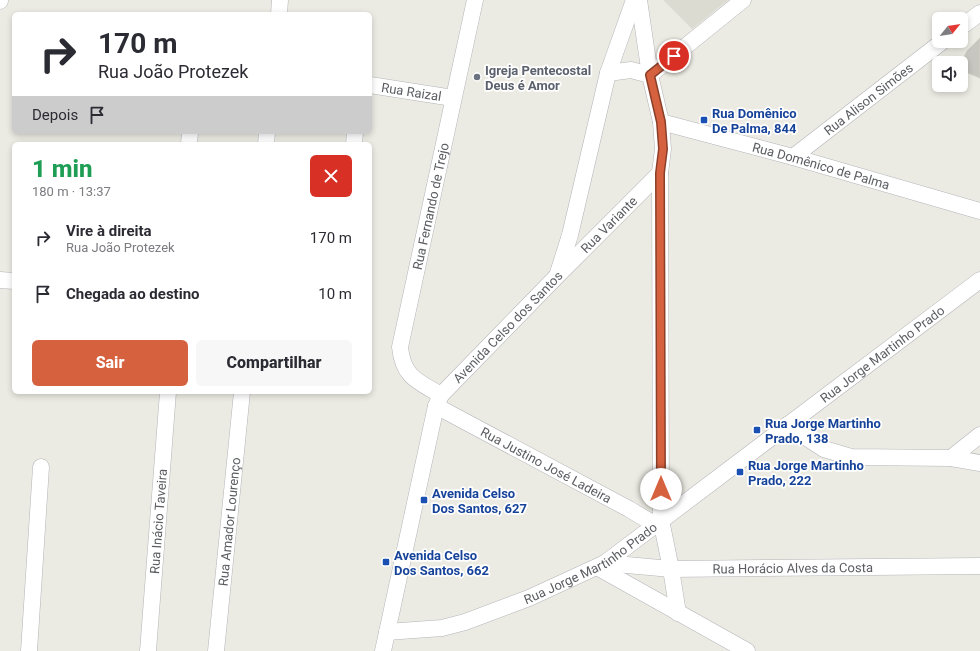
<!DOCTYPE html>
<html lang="pt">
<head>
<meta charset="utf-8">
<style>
  :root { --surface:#fff; --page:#f7f7f7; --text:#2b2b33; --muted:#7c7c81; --accent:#d6613f }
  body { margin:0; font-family:Roboto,sans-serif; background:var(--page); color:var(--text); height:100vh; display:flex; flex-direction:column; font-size:15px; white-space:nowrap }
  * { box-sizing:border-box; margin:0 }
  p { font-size:13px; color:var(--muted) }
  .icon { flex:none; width:22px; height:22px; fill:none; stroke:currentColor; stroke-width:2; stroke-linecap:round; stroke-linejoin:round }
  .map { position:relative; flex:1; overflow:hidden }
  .details { position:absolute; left:12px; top:142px; width:360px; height:252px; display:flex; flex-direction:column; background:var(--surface); border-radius:6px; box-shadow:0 2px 6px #0003 }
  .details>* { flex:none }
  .hud { position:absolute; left:12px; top:12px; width:360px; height:122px; border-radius:6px; box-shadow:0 2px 6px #0003; background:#fff; color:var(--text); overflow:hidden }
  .needle { width:26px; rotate:60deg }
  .tools { position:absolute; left:932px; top:12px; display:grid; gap:8px }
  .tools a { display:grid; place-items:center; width:36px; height:36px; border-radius:6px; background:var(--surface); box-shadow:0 2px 6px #0003; font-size:20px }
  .pin { position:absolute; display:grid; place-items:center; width:34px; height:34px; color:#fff; margin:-17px; border:2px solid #fff; border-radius:50%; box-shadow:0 1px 4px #0007 }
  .me { position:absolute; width:44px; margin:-22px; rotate:0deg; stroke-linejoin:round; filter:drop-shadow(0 0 3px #0008) }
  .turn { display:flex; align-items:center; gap:14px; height:84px; padding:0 20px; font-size:18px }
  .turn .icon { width:52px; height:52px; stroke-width:2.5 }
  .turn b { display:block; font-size:28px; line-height:34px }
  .then { display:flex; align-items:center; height:38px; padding:0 20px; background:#0003; gap:8px; font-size:15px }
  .round { display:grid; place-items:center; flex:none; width:42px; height:42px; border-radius:6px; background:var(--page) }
  .head { display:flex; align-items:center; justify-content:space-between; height:68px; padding:0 20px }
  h1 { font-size:24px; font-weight:800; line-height:30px; color:#1e9e55 }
  .cta { display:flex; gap:8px; margin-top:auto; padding:8px 20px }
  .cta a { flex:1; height:46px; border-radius:6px; background:var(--accent); color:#fff; font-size:16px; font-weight:800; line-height:46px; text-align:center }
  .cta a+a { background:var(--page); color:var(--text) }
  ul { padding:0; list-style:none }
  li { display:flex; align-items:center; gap:12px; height:56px; padding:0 20px }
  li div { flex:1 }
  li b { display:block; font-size:15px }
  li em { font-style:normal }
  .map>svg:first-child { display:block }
  .education { fill:#dcdbd1 }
  .building { fill:#c8c6c0; stroke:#d0cec2 }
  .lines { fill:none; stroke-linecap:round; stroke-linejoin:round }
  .minor-casing { stroke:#b3b4b9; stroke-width:17 }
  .minor { stroke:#fff; stroke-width:16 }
  .route-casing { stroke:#8b3f29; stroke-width:10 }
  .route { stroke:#d6613f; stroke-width:7 }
  .worship-dot { fill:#6b7280; stroke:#fff; stroke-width:1.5 }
  .transit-dot { fill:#1a4fb4; stroke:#fff; stroke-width:1.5 }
  .labels { text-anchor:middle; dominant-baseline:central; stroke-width:3.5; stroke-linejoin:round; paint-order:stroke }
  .worship-label { font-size:13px; font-weight:bold; fill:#5b616d; stroke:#fff; text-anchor:start }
  .street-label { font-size:13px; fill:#5b5d62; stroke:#fff }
  .transit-label { font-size:13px; font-weight:bold; fill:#164399; stroke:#fff; text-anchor:start }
</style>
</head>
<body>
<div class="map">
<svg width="980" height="651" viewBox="0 0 980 651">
  <rect width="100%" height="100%" fill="#ecebe3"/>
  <polygon class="education" points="663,0 728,0 692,29"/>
  <polygon class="building" points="980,38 980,78 961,70 961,63 967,51"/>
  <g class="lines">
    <g class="minor-casing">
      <g id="minor">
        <polyline points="639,0 650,75 661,122 663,149 660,173 661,520 671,569 678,613"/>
        <polyline points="0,1 0,0"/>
        <polyline points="279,14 280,0"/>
        <polyline points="961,27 980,13"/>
        <polyline points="608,73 631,70 650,75"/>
        <polyline points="650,75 743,0"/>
        <path id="s1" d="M370,85l83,13"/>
        <path id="s2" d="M661,122l132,35 187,54"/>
        <polyline points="189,144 190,132"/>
        <polyline points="266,144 267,132"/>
        <polyline points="354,144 355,132"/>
        <path id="s3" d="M793,157l150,-116"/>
        <polyline points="558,273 570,235 608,73 634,0"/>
        <polyline points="0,280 14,281"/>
        <path id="s4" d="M441,395c-24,-14 -38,-18 -41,-48l75,-347"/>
        <path id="s5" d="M436,406l193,103 27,16"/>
        <polyline points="787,425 824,449 851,457 951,458 980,463"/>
        <polyline points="951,458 980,435"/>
        <path id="s6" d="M605,563l66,6 309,-3"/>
        <polyline points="597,567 747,651"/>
        <path id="s7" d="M387,632l55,-4 23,-6 64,-24 76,-35 375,-283"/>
        <polyline points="29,651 41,467"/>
        <path id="s8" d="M148,651l20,-259"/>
        <path id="s9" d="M216,651l26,-259"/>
        <path id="s10" d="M383,651l53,-245 5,-11 116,-119 103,-103"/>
      </g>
    </g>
    <use href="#minor" class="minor"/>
  </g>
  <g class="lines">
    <g class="route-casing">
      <polyline id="route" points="661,489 660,173 663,149 661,122 650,75 674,56"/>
    </g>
    <use href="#route" class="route"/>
  </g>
  <circle class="worship-dot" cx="477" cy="77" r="4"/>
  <g class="transit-dot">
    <rect x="700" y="116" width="8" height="8" rx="2"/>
    <rect x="753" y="426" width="8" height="8" rx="2"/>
    <rect x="736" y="468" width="8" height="8" rx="2"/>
    <rect x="420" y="496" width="8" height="8" rx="2"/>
    <rect x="382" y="558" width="8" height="8" rx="2"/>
  </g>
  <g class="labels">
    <g class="worship-label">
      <text x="485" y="70">Igreja Pentecostal<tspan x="485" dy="15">Deus é Amor</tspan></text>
    </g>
    <g class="street-label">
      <text stroke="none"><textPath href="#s1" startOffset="42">Rua Raizal</textPath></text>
      <text stroke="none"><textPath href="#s3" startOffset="95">Rua Alison Simões</textPath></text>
      <text stroke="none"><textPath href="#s2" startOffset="166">Rua Domênico de Palma</textPath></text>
      <text stroke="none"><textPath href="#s4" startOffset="211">Rua Fernando de Trejo</textPath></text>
      <text stroke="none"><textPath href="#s10" startOffset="502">Rua Variante</textPath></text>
      <text stroke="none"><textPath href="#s10" startOffset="358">Avenida Celso dos Santos</textPath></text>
      <text stroke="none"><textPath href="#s7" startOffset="578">Rua Jorge Martinho Prado</textPath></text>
      <text stroke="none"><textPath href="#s5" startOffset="125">Rua Justino José Ladeira</textPath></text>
      <text stroke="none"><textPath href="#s8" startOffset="130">Rua Inácio Taveira</textPath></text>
      <text stroke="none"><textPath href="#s9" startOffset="130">Rua Amador Lourenço</textPath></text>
      <text stroke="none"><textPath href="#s7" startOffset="218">Rua Jorge Martinho Prado</textPath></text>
      <text stroke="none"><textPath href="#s6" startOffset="188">Rua Horácio Alves da Costa</textPath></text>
    </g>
    <g class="transit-label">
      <text x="712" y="113">Rua Domênico<tspan x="712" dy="15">De Palma, 844</tspan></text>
      <text x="765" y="423">Rua Jorge Martinho<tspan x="765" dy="15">Prado, 138</tspan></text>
      <text x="748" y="465">Rua Jorge Martinho<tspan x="748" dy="15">Prado, 222</tspan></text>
      <text x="432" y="493">Avenida Celso<tspan x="432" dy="15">Dos Santos, 627</tspan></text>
      <text x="394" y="555">Avenida Celso<tspan x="394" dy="15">Dos Santos, 662</tspan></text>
    </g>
  </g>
</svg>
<div class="tools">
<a><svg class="needle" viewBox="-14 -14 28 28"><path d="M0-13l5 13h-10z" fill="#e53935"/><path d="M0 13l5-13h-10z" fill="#7c7c81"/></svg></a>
<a><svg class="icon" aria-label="sound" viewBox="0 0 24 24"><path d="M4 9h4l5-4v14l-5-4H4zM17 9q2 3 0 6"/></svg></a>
</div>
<div class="pin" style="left:674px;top:56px;background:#d93025"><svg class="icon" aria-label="arrive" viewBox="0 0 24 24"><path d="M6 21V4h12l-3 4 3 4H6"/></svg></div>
<svg class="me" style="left:661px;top:489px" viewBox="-20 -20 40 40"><circle r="19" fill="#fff"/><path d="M0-13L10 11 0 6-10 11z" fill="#d6613f"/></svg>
<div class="hud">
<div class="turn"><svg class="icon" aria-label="right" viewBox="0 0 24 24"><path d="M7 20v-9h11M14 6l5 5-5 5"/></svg><div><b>170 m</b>Rua João Protezek</div></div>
<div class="then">Depois<svg class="icon" aria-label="arrive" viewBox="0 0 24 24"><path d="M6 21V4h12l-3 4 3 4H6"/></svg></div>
</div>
<section class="details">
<div class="head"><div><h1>1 min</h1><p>180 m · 13:37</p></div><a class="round" style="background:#d93025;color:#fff"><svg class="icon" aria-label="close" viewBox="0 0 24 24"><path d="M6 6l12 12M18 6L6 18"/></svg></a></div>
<ul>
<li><svg class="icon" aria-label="right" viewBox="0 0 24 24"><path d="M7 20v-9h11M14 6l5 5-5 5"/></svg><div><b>Vire à direita</b><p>Rua João Protezek</p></div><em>170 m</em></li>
<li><svg class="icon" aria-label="arrive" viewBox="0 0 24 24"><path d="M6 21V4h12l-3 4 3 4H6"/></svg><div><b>Chegada ao destino</b></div><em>10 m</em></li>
</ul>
<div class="cta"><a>Sair</a><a>Compartilhar</a></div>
</section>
</div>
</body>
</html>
